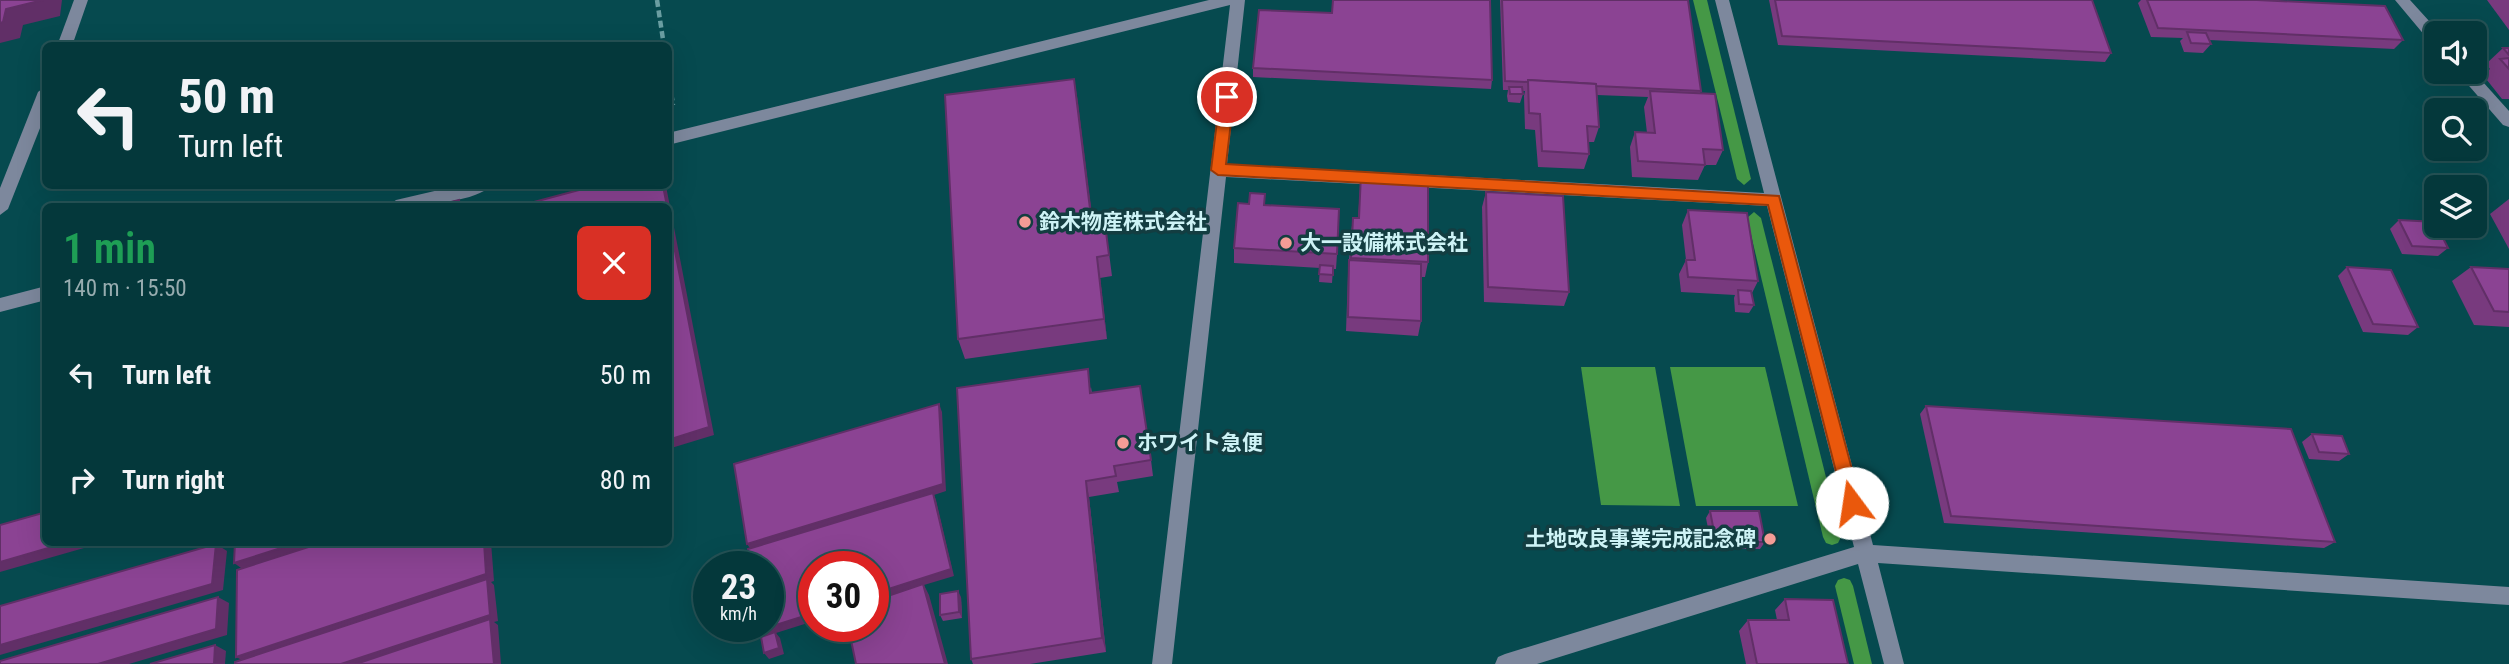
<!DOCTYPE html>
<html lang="en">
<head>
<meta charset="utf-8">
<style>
  :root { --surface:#04383b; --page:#124346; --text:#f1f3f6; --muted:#97acaf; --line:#255255 }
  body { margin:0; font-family:"Roboto Condensed","Noto Sans JP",sans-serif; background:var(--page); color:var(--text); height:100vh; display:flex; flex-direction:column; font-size:26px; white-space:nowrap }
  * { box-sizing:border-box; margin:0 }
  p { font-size:23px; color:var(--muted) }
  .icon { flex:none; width:38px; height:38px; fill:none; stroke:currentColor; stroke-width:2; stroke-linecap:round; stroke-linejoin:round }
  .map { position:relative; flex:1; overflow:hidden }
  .sheet { position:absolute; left:42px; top:203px; width:630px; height:343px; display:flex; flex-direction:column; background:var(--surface); border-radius:10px; box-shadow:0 7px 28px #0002,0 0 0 2px var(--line) }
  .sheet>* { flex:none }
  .guide { position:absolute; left:42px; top:42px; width:630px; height:147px; border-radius:10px; box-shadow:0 7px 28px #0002,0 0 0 2px var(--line); background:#04383b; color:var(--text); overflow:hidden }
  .controls { position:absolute; left:2424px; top:21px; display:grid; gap:14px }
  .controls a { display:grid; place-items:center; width:63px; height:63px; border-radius:10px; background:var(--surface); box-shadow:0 7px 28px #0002,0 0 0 2px var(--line); font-size:35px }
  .speed { position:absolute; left:693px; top:551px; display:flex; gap:14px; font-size:35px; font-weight:700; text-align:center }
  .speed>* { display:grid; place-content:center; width:91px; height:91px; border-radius:50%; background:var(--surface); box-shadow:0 7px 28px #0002,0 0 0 2px var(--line); line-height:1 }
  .speed small { font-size:18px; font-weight:400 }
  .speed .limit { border:10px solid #d22; background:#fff; color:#111 }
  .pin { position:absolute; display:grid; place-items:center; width:60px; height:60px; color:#fff; margin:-30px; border:4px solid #fff; border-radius:50%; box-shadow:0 2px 7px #0007 }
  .me { position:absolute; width:77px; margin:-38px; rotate:346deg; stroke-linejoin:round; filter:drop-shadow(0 0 5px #0008) }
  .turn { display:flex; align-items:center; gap:24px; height:147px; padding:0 21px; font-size:32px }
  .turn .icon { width:91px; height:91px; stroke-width:2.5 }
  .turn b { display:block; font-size:49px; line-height:60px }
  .round { display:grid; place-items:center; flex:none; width:74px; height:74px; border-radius:10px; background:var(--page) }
  .summary { display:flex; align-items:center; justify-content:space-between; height:119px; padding:0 21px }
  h1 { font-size:42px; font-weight:600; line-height:52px; color:#1e9e55 }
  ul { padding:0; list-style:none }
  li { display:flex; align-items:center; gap:21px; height:105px; padding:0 21px }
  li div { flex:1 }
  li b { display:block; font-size:26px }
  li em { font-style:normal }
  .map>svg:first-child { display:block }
  .water { fill:#459846 }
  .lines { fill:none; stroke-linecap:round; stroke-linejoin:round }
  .stream { fill:#459846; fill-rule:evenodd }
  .path { stroke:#6a9ea2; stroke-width:4.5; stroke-dasharray:7 3.5; stroke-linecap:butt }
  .minor { fill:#7d889d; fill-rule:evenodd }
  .wall { fill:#783a7e }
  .shaded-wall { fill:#612f67 }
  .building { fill:#8b4393; stroke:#612f67; stroke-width:2 }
  .route { fill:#ea580c; stroke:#983908; stroke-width:2 }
  .poi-dot { fill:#f59c96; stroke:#133d41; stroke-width:2.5 }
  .labels { text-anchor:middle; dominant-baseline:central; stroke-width:7; stroke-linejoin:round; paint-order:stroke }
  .poi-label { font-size:21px; font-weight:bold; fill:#cef3f6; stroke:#133d41; text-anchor:start }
</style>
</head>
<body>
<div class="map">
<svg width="2509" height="664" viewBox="0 0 2509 664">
  <rect width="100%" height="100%" fill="#064a4f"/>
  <g class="water">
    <polygon points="1581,367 1655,367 1680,506 1601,505"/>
    <polygon points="1670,367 1765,367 1798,506 1696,506"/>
  </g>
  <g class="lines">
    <g class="stream">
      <polygon points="1693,0 1707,0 1751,179 1744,185 1737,179"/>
      <polygon points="1754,212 1761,218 1841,537 1838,543 1832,545 1826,543 1823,537 1747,218"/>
      <polygon points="1844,578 1850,580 1853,586 1872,664 1854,664 1835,586 1838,580"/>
    </g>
    <g class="path">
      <polyline points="657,0 664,46"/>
      <polyline points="668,73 673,105"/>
    </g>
    <g class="minor">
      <polygon points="74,0 88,0 72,46 57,46"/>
      <polygon points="1209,0 1245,0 1227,164 1764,193 1715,0 1729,0 1873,545 2509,587 2509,605 1878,563 1904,664 1884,664 1858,564 1537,664 1495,664 1498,657 1505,654 1854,547 1767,206 1226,177 1172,664 1152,664 1230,5 668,145 668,133"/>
      <polygon points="2395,0 2410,0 2440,33 2436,33 2436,44 2431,43"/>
      <polygon points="2457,72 2474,72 2509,111 2509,127 2503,125"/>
      <polygon points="46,86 46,113 8,209 0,215 0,188 38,92"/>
      <path d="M456,186h33c-9,16 -83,22 -101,20l8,-6z"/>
      <polygon points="46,286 46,300 0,312 0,298"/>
    </g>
  </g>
  <g class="wall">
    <polygon points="1500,0 1688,0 1701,91 1700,93 1723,150 1716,165 1705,165 1698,180 1632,177 1630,147 1635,132 1647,133 1644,107 1648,97 1597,95 1599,127 1594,142 1588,142 1589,154 1584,169 1538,167 1535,130 1525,129 1524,96 1525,91 1522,91 1523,94 1520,103 1508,102 1507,96 1508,90 1503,90"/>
    <polygon points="1769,0 2092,0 2111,53 2105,62 1778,45"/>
    <polygon points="2141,0 2257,0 2403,40 2394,49 2209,40 2211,44 2203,53 2184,52 2180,41 2183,38 2151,37 2138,3"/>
    <polygon points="2487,0 2509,0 2509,30"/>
    <polygon points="2503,48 2509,48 2509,99 2502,99 2483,75 2490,69 2486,64"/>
    <polygon points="1253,68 1492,80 1491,89 1253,77"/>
    <polygon points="1074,79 1093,225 1108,245 1112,276 1100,278 1107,339 965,359 958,339"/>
    <polygon points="1361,174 1428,262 1425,277 1421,277 1421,321 1418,336 1346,331 1348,274 1351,233 1353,218 1358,218"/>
    <polygon points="1486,192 1569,292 1564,306 1484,302 1482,207"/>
    <polygon points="1265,194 1265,205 1337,254 1336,269 1333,269 1332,283 1319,282 1320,268 1234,263 1234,248 1249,204"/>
    <polygon points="2509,199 2509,249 2490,214"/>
    <polygon points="1688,210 1758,281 1752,293 1754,305 1749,313 1735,312 1734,298 1735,295 1681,292 1679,274 1686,260 1682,225"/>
    <polygon points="2399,220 2448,248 2438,256 2402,254 2390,229"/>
    <polygon points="2347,267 2418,327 2408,335 2363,332 2338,276"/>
    <polygon points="2471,267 2509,269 2509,327 2474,325 2452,281"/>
    <polygon points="1091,387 1092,393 1151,460 1153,476 1117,482 1119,492 1089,497 1106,652 1030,664 973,664 971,659"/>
    <polygon points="1926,406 2335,542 2324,548 1944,523 1920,414"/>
    <polygon points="2312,434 2349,454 2339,461 2309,459 2302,442"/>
    <polygon points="1710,511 1765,542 1760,549 1712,549 1706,518"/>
    <polygon points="961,597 962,618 943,621 940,615"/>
    <polygon points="1785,599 1848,664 1746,664 1739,631 1748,620 1777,620 1775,610"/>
  </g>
  <g class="shaded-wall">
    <polygon points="43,0 62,0 60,16 23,25 20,38 0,43 0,23 6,9"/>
    <polygon points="1074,79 1078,102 1096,246 1092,225"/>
    <polygon points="663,186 666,186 714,435 668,449 668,206 667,206"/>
    <polygon points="1097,257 1100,278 1107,339 1104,319"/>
    <polygon points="939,404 942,412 946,491 934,495 936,500 954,576 924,585 929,595 948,664 945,664 873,602 873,594 752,551 747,544"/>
    <polygon points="1086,481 1089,497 1106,652 1102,638"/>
    <polygon points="69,542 105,542 0,572 0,562"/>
    <polygon points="300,542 330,542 244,570 234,563"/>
    <polygon points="484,542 491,542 494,581 491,582 494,585 498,621 494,622 498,625 501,664 341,664 246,662 236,657"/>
    <polygon points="216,544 227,551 223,590 0,655 0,645"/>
    <polygon points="958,591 961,597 962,618 959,612"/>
    <polygon points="218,597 229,603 227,635 129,664 98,664"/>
    <polygon points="814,613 814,621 776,633 780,638 784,654 769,659 764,653 765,636 760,630"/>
    <polygon points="215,645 226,651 225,664 214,664"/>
  </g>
  <g class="building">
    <polygon points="0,0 43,0 6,9 3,22 0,23"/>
    <polygon points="1333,0 1490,0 1492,80 1253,68 1259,10 1332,13"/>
    <polygon points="1502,0 1688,0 1701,91 1596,86 1596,84 1528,80 1528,82 1505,81"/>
    <polygon points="1775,0 2092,0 2111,53 1782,36"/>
    <polygon points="2147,0 2257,0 2385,6 2403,40 2158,28"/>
    <polygon points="2187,32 2206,33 2211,44 2191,43"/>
    <polygon points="2503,48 2509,48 2509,55"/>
    <polygon points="2509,58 2509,69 2500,59"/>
    <polygon points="1074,79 1092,225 1105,224 1109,255 1097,257 1104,319 958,339 945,95"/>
    <polygon points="1528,80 1596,84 1599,127 1587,126 1589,154 1542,151 1540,114 1529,113"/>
    <polygon points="1509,87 1522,87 1523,94 1510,94"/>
    <polygon points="1650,91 1715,94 1723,150 1703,149 1705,165 1638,161 1635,132 1655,133"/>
    <polygon points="1361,174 1428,178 1428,262 1351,258 1353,218 1359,218"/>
    <polygon points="594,186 663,186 667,206 519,206"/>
    <polygon points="1486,192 1563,196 1569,292 1488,287"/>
    <polygon points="1250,193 1265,194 1264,205 1339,209 1337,254 1234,248 1238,203 1249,204"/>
    <polygon points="459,200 460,206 435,206"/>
    <polygon points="1688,210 1747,213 1758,281 1688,277 1686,260 1695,260"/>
    <polygon points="668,215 709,427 668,440"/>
    <polygon points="2399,220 2436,222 2436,226 2437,226 2448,248 2412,246"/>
    <polygon points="1349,260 1421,264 1421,321 1348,317"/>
    <polygon points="1320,265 1333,266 1333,275 1319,274"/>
    <polygon points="2347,267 2391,270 2418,327 2373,324"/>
    <polygon points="2471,267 2509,269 2509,312 2494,311"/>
    <polygon points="1738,290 1751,291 1754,305 1739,304"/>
    <polygon points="1088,369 1090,393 1140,386 1151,460 1114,466 1116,476 1086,481 1102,638 971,659 957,388"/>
    <polygon points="939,404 943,484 747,544 734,464"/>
    <polygon points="1926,406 2291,429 2335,542 1951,516"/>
    <polygon points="2312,434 2342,436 2349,454 2319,452"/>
    <polygon points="933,493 951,569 873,594 873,567 814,567 814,613 760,630 760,626 768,626 768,567 751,567 748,549"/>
    <polygon points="1710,511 1759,511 1765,542 1716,542"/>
    <polygon points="46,512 46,542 69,542 0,562 0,525"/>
    <polygon points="235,542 300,542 234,563"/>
    <polygon points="324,542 484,542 486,574 236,657 237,570"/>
    <polygon points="216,544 212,584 0,645 0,606"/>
    <polygon points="487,579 490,615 341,664 235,664 235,662"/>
    <polygon points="923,584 945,664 856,664 848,626 873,626 873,601"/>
    <polygon points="958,591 959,612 940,615 940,594"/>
    <polygon points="218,597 216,629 98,664 0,664 0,661"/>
    <polygon points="1785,599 1833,600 1848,664 1757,664 1748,620 1789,620"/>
    <polygon points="490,619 494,664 356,664"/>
    <polygon points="775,632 779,648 764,653 761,637"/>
    <polygon points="215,645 214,664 150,664"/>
  </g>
  <polygon class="route" points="1227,92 1234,97 1226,164 1779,196 1861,503 1858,508 1852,511 1844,503 1768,205 1218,175 1211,170 1220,97"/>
  <g class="poi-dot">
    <circle cx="1025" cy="222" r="7"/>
    <circle cx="1286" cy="243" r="7"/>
    <circle cx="1123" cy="443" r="7"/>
    <circle cx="1770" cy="539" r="7"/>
  </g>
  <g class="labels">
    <g class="poi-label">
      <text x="1039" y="222">鈴木物産株式会社</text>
      <text x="1300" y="243">大一設備株式会社</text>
      <text x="1137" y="443">ホワイト急便</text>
      <text x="1756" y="539" text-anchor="end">土地改良事業完成記念碑</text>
    </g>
  </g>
</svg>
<div class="controls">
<a><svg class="icon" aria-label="sound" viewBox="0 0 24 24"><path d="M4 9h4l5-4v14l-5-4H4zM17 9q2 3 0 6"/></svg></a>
<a><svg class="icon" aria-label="search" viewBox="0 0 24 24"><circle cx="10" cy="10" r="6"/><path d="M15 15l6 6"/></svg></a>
<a><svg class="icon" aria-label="layers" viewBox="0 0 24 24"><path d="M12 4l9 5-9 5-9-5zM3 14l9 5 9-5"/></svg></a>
</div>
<div class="speed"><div>23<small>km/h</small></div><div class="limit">30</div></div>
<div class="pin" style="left:1227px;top:97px;background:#d93025"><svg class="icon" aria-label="arrive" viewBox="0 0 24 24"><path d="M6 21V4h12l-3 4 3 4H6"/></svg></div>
<svg class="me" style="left:1852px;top:503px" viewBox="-20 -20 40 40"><circle r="19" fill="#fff"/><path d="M0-13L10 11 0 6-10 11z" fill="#ea580c"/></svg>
<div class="guide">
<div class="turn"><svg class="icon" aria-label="left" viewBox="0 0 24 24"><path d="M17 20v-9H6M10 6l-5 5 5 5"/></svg><div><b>50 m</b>Turn left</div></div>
</div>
<section class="sheet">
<div class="summary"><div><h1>1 min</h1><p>140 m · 15:50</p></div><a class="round" style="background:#d93025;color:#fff"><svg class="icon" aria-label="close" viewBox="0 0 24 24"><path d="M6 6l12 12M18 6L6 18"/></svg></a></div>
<ul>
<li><svg class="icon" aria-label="left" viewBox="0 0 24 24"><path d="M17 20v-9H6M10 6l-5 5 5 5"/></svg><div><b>Turn left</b></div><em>50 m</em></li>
<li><svg class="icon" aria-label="right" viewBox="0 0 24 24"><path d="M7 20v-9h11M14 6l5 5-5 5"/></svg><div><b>Turn right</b></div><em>80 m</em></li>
</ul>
</section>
</div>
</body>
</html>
